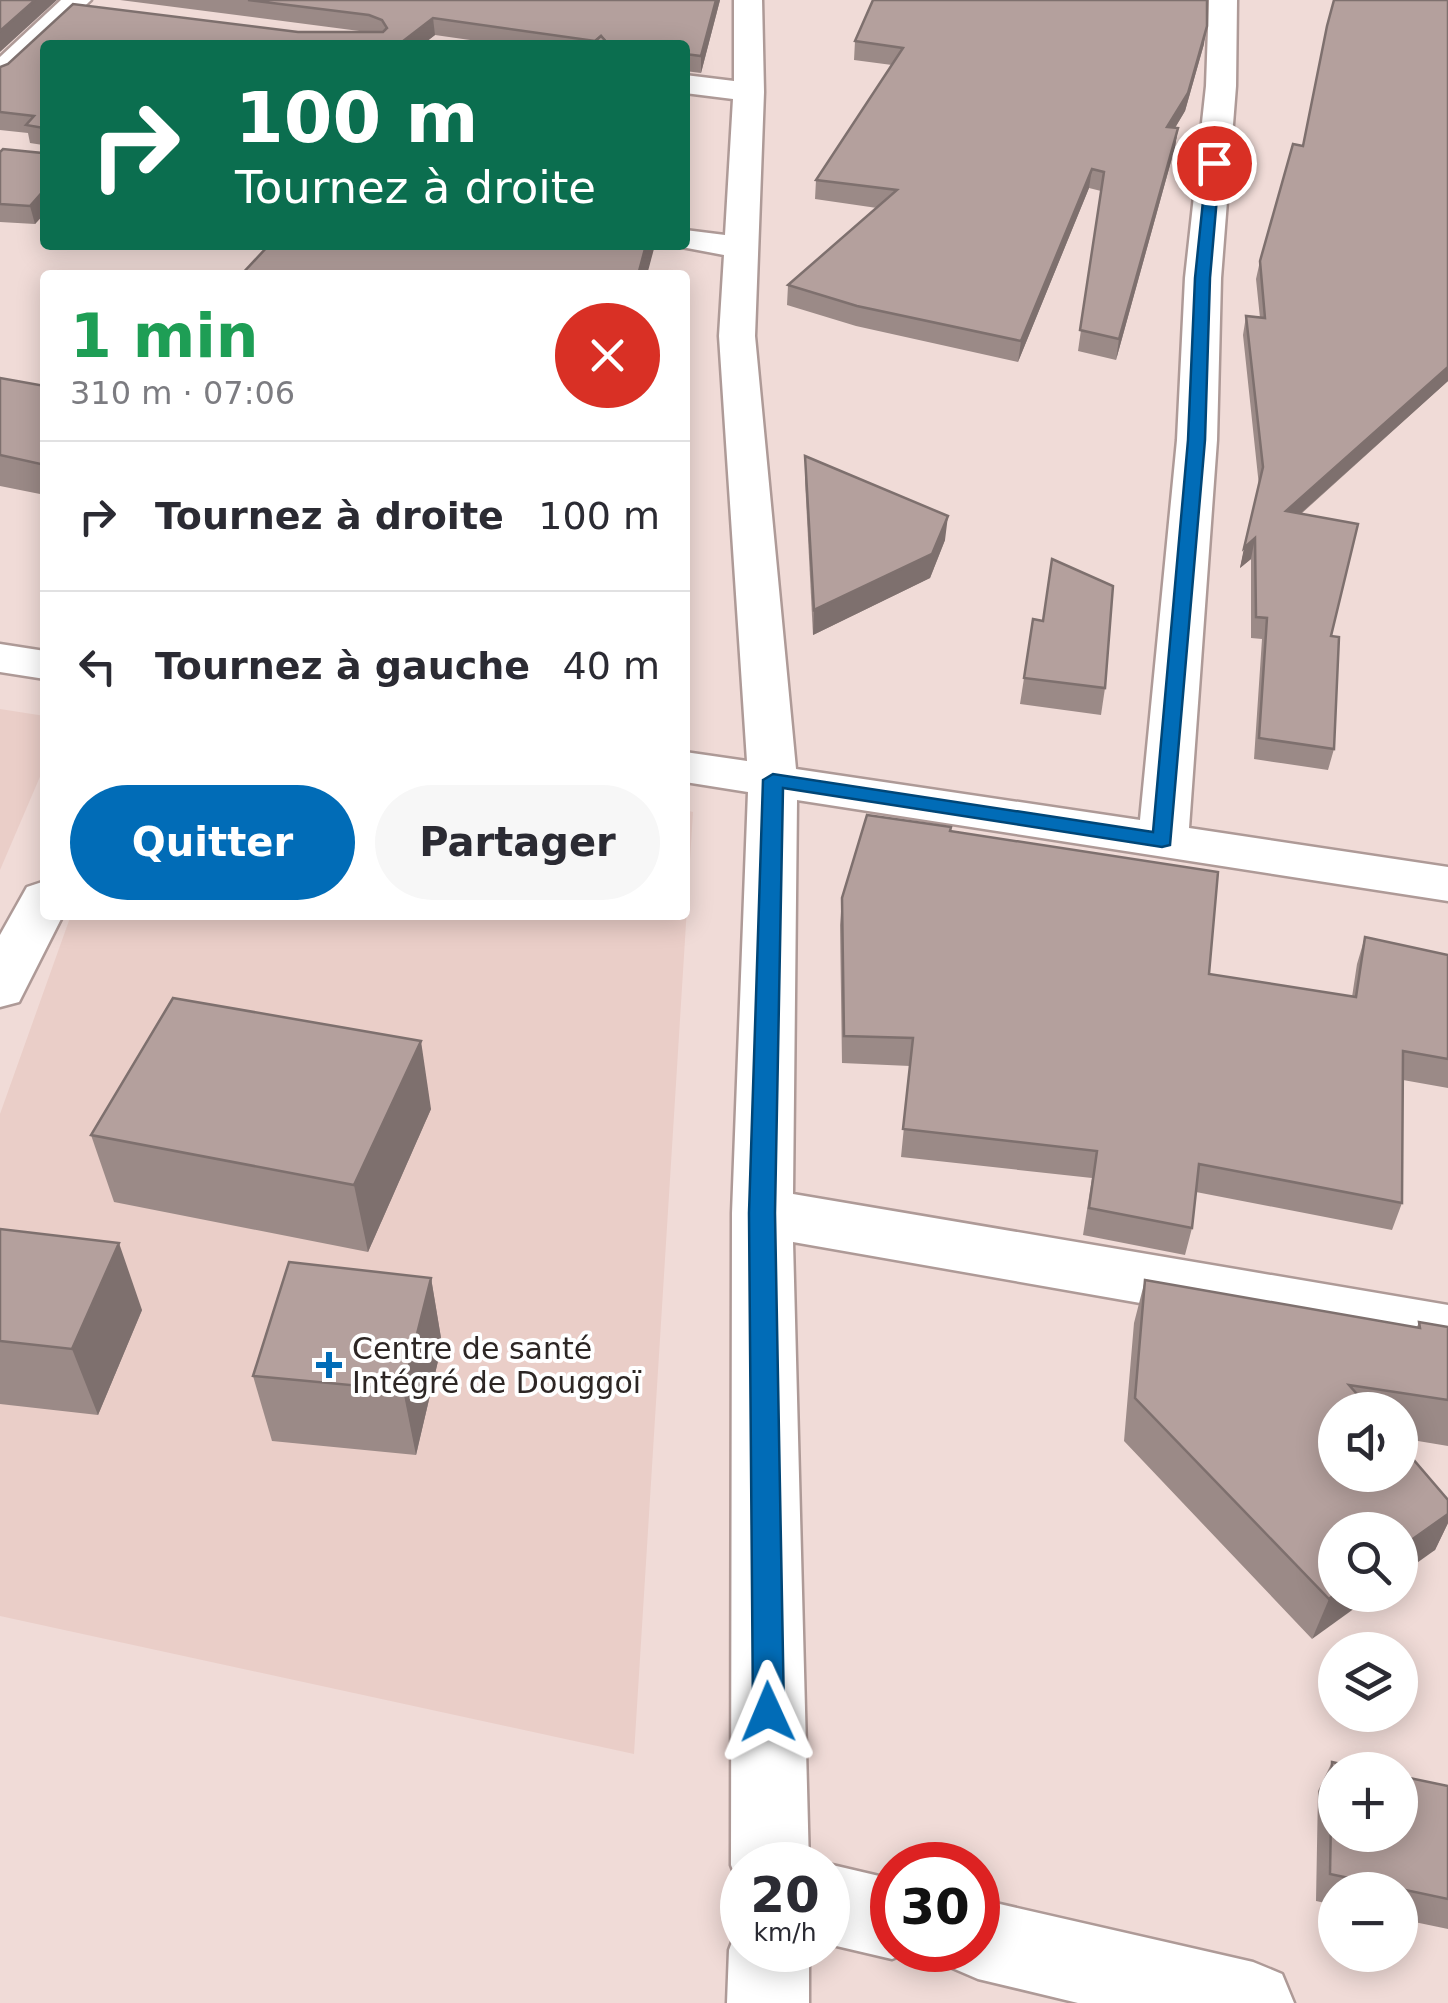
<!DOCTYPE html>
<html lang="fr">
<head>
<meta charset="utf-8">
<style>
  :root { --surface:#fff; --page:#f7f7f7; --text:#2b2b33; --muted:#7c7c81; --line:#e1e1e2; --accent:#016cb7 }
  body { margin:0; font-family:"DejaVu Sans",sans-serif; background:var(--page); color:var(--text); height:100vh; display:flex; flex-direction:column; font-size:38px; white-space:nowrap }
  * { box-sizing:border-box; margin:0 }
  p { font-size:32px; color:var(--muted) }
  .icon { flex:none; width:55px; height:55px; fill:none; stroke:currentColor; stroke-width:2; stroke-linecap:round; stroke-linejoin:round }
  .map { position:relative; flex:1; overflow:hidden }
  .drawer { position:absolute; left:40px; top:270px; width:650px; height:650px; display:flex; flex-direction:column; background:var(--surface); border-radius:10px; box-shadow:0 5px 25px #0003 }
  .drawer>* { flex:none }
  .guide { position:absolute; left:40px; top:40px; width:650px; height:210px; border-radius:10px; box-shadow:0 5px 25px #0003; background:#0b6e4f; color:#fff; overflow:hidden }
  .tools { position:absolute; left:1318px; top:1392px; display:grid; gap:20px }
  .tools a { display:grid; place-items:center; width:100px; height:100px; border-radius:50%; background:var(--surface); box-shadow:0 5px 25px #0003; font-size:50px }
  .speed { position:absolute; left:720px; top:1842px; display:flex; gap:20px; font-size:50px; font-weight:700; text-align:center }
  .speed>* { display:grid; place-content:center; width:130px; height:130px; border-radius:50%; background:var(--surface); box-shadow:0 5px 25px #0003; line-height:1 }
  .speed small { font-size:25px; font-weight:400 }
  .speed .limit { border:15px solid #d22; background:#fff; color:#111 }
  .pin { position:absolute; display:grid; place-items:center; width:85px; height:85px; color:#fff; margin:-42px; border:5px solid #fff; border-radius:50%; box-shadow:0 2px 10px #0007 }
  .me { position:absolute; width:110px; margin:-55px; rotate:359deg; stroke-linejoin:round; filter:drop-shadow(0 0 8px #0008) }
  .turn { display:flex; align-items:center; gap:35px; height:210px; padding:0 30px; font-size:45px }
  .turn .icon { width:130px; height:130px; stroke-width:2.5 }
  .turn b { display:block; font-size:70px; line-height:85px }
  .round { display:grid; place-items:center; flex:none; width:105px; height:105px; border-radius:52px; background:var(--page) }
  .summary { display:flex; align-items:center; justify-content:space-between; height:170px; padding:0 30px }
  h1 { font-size:60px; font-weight:700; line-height:75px; color:#1e9e55 }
  .cta { display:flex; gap:20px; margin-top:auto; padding:20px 30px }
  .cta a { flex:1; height:115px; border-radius:60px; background:var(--accent); color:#fff; font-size:40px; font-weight:700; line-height:115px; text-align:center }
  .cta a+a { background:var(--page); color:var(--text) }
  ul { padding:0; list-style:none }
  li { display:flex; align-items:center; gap:30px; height:150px; padding:0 30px; border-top:2px solid var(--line) }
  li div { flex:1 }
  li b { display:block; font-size:38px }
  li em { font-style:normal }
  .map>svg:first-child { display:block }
  .built { fill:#eacec8 }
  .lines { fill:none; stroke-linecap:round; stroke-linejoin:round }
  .minor-casing { stroke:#ae9a97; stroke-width:5 }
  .minor { fill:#fff; fill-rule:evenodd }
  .wall { fill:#9b8a87 }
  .shaded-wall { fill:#7e706e }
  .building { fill:#b4a09d; stroke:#7e706e; stroke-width:2.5 }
  .route { fill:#016cb7; stroke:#014677; stroke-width:2.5 }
  .poi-dot { fill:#016cb7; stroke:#fff; stroke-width:4 }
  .labels { text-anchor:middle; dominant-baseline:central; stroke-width:8; stroke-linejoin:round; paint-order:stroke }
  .poi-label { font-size:30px; fill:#2d2624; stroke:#fff; text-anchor:start }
</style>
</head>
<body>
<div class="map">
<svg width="1448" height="2003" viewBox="0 0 1448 2003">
  <rect width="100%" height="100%" fill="#f0dbd7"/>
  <g class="built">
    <polygon points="0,709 45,716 45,765 0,870"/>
    <polygon points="685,810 693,812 634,1754 0,1616 0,1114 71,915 685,915"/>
  </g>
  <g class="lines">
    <g class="minor-casing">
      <g id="minor">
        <polygon points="61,0 91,0 10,79 0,82 0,57"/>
        <polygon points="734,0 762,0 764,92 755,336 796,769 1140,820 1177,440 1185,278 1206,86 1209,0 1237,0 1236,86 1221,278 1217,440 1189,828 1448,867 1448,901 797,800 793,1194 1448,1305 1448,1357 793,1242 809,1865 742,1865 742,1893 731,1865 732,1213 748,792 685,782 685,752 747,761 719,336 724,255 671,245 685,245 685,230 725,235 733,99 685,93 685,75 734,81"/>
        <polygon points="0,644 45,651 45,679 0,672"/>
        <polygon points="45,881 45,915 63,915 19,1002 0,1007 0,935 27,887"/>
        <polygon points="828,1864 892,1879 892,1950 914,1950 892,1959 828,1944"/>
        <polygon points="978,1899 1253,1962 1282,1974 1294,2003 1078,2003 978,1979 950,1967 942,1950 978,1950"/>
        <polygon points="740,1921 742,1950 809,1950 809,2003 727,2003 729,1950"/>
      </g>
    </g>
    <use href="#minor" class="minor"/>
  </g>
  <g class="wall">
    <polygon points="120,0 720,0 701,73 685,71 685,45 505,45 435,35 422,45 45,45 45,213 35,224 0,222 0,152 3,149 43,153 43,145 30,143 28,133 0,130 0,67 8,64 73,4 298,32 367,32"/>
    <polygon points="855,41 1204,44 1185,111 1175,128 1178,128 1175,147 1116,360 1078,351 1101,191 1089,188 1018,362 856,326 787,305 788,285 877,208 815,199 816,180 892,65 854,60"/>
    <polygon points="1260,261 1448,381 1301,514 1331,636 1334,749 1328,770 1254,759 1262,639 1251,638 1251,559 1240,568 1259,486 1243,335 1246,316 1260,318 1256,279"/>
    <polygon points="0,378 45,386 45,495 0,486"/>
    <polygon points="805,456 945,540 930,578 813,635 805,480"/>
    <polygon points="1024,678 1105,688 1101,715 1020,704"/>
    <polygon points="950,832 1209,974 1352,997 1357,964 1365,937 1448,955 1448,1088 1403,1080 1402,1203 1392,1230 1196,1192 1192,1228 1185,1255 1083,1235 1092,1178 901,1157 910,1066 842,1063 840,925 842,898"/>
    <polygon points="431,1109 368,1252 114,1202 91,1135"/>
    <polygon points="0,1229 142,1310 98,1415 0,1404"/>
    <polygon points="431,1278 442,1344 416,1455 272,1441 253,1376"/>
    <polygon points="1145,1280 1417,1327 1419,1322 1448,1327 1448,1446 1400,1438 1400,1410 1335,1410 1448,1500 1448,1523 1435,1550 1335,1595 1312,1639 1124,1441 1134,1323"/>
    <polygon points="1332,1762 1448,1786 1448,1929 1400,1919 1400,1890 1335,1890 1335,1905 1316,1901 1318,1791"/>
  </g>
  <g class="shaded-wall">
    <polygon points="35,0 57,0 0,52 0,31"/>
    <polygon points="716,0 720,0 701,73 701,56"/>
    <polygon points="433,18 435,35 422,45 398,45"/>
    <polygon points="1207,26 1204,44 1185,111 1164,146 1167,127"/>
    <polygon points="1178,128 1175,147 1116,360 1119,339"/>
    <polygon points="1092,169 1089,188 1018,362 1021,341"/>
    <polygon points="45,189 45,213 35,224 30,206"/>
    <polygon points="646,245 655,245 647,275 638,275"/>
    <polygon points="1448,367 1448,381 1281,531 1286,511"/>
    <polygon points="948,516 945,540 930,578 813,635 814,610"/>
    <polygon points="1255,538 1251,559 1240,568 1244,548"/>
    <polygon points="421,1041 431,1109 368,1252 354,1185"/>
    <polygon points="119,1243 142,1310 98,1415 72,1349"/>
    <polygon points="431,1278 442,1344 416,1455 403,1390"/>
    <polygon points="1448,1514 1448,1523 1435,1550 1400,1575 1400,1548"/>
    <polygon points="1335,1595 1373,1595 1312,1639 1329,1599"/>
  </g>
  <g class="building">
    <polygon points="0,0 35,0 0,31"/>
    <polygon points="248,0 716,0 701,56 685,54 685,45 624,45 607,43 601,36 595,41 433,18 398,45 45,45 45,189 30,206 0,204 0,152 3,149 43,153 44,128 26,125 34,116 0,112 0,67 8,64 73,4 298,32 383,32 387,28 382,20 369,15"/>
    <polygon points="873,0 1207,0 1207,26 1188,93 1167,127 1178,128 1119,339 1080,330 1104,172 1092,169 1021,341 857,306 788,285 897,190 816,180 903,48 855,41"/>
    <polygon points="1334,0 1448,0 1448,367 1286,511 1358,524 1331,636 1339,637 1334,749 1259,738 1267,618 1256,617 1255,538 1244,548 1263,467 1246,316 1265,318 1260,261 1293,144 1303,146 1327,26"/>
    <polygon points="601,36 609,45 591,45"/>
    <polygon points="269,245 646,245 638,275 241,275"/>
    <polygon points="0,378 45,386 45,465 0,455"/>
    <polygon points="805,456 948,516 932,554 814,610"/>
    <polygon points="1052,559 1113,586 1105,688 1024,678 1033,619 1043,621"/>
    <polygon points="867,815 951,827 950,831 1218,872 1209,974 1356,997 1365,937 1448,955 1448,1059 1403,1051 1402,1203 1199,1164 1192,1228 1089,1208 1097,1151 903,1129 913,1038 844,1036 842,898"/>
    <polygon points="173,998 421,1041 354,1185 91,1135"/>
    <polygon points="0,1229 119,1243 72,1349 0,1341"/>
    <polygon points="289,1262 431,1278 403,1390 253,1376"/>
    <polygon points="1145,1280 1420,1328 1419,1322 1448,1327 1448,1400 1349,1385 1371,1410 1335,1410 1335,1475 1400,1475 1400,1444 1448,1500 1448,1514 1400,1548 1400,1530 1335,1530 1335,1594 1329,1599 1135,1398"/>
    <polygon points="1332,1762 1368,1770 1335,1770 1335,1835 1400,1835 1400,1776 1448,1786 1448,1899 1330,1874"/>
  </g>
  <polygon class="route" points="1214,159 1220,163 1210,278 1205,440 1170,845 1162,847 783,788 775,1213 784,1712 779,1722 768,1726 757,1722 753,1712 749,1213 763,780 773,774 1153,832 1188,440 1195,278 1207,163"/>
  <path class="poi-dot" d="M324 1350h10v10h10v10h-10v10h-10v-10h-10v-10h10z"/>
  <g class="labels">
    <g class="poi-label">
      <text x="352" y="1348">Centre de santé<tspan x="352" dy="34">Intégré de Douggoï</tspan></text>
    </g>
  </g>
</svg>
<div class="tools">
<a><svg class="icon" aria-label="sound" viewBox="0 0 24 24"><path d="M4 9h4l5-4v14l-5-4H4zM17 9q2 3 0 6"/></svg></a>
<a><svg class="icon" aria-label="search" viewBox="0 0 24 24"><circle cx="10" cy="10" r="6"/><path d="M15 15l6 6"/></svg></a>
<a><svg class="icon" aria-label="layers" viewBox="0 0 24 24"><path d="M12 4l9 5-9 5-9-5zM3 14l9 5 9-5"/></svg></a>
<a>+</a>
<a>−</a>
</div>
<div class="speed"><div>20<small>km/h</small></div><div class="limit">30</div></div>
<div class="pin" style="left:1214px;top:163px;background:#d93025"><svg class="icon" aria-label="arrive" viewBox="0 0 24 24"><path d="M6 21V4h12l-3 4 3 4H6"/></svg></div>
<svg class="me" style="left:768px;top:1712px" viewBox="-20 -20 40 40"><path d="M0-17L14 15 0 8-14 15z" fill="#016cb7" stroke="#fff" stroke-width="4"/></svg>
<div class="guide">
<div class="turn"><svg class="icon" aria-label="right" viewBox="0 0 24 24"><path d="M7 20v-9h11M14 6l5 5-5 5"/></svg><div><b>100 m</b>Tournez à droite</div></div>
</div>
<section class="drawer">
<div class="summary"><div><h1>1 min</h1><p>310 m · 07:06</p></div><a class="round" style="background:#d93025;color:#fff"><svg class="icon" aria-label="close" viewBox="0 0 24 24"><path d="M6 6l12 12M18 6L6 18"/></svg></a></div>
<ul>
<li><svg class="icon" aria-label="right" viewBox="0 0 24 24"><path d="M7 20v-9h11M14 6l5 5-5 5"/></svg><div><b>Tournez à droite</b></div><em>100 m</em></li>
<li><svg class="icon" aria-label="left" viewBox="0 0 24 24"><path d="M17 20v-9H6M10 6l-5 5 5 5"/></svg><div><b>Tournez à gauche</b></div><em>40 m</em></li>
</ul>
<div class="cta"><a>Quitter</a><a>Partager</a></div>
</section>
</div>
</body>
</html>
